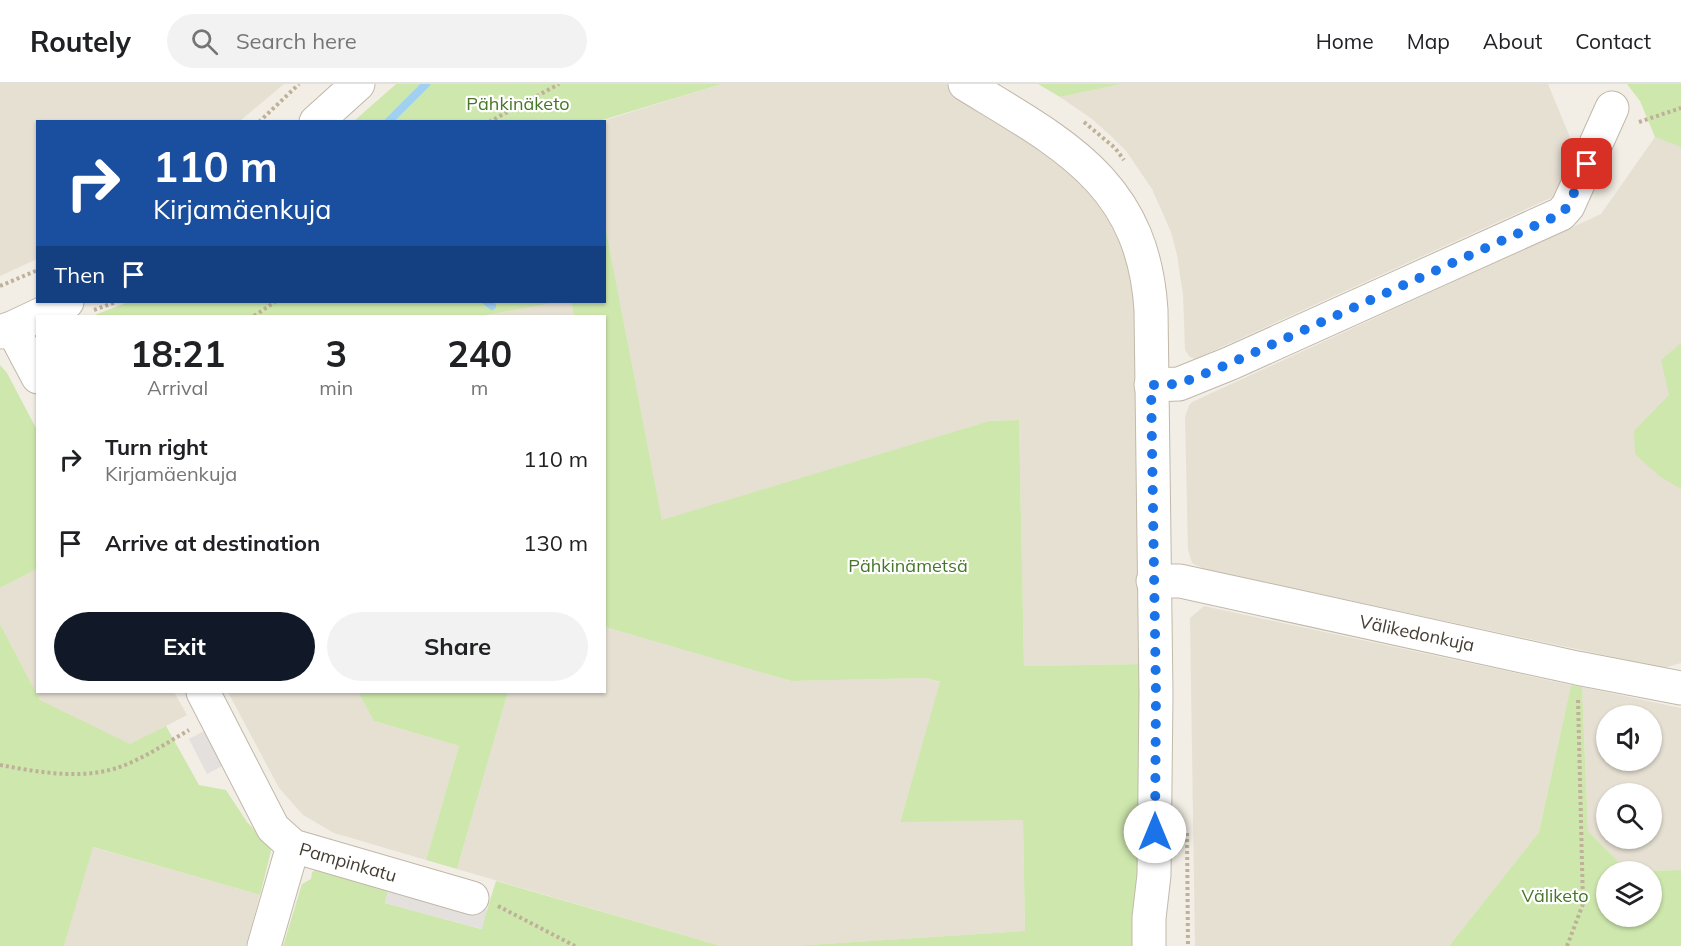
<!DOCTYPE html>
<html lang="en">
<head>
<meta charset="utf-8">
<style>
  :root { --surface:#fff; --page:#f2f2f2; --text:#202124; --muted:#757577; --line:#e0e0e0; --accent:#111827 }
  body { margin:0; font-family:Mulish,sans-serif; background:var(--page); color:var(--text); height:100vh; display:flex; flex-direction:column; font-size:22px; white-space:nowrap }
  * { box-sizing:border-box; margin:0 }
  p { font-size:20px; color:var(--muted) }
  .icon { flex:none; width:33px; height:33px; fill:none; stroke:currentColor; stroke-width:2; stroke-linecap:round; stroke-linejoin:round }
  .map { position:relative; flex:1; overflow:hidden }
  .panel { position:absolute; left:36px; top:231px; width:570px; height:378px; display:flex; flex-direction:column; background:var(--surface); border-radius:0px; box-shadow:0 2px 4px #0004 }
  .panel>* { flex:none }
  .top-card { position:absolute; left:36px; top:36px; width:570px; height:183px; border-radius:0px; box-shadow:0 2px 4px #0004; background:#1a4fa0; color:#fff; overflow:hidden }
  .fabs { position:absolute; left:1596px; top:621px; display:grid; gap:12px }
  .fabs a { display:grid; place-items:center; width:66px; height:66px; border-radius:50%; background:var(--surface); box-shadow:0 2px 4px #0004; font-size:30px }
  .pin { position:absolute; display:grid; place-items:center; width:51px; height:51px; color:#fff; margin:-26px; border-radius:12px; box-shadow:0 3px 9px #0006 }
  .me { position:absolute; width:66px; margin:-33px; rotate:0deg; stroke-linejoin:round; filter:drop-shadow(0 0 4px #0008) }
  .turn { display:flex; align-items:center; gap:21px; height:126px; padding:0 18px; font-size:27px }
  .turn .icon { width:78px; height:78px; stroke-width:2.5 }
  .turn b { display:block; font-size:42px; line-height:51px }
  .then { display:flex; align-items:center; height:57px; padding:0 18px; background:#0003; gap:12px; font-size:22px }
  .eta { display:flex; justify-content:space-evenly; align-items:center; height:102px; text-align:center }
  .eta b { font-size:36px; font-weight:700; line-height:42px }
  .button { display:flex; gap:12px; margin-top:auto; padding:12px 18px }
  .button a { flex:1; height:69px; border-radius:36px; background:var(--accent); color:#fff; font-size:24px; font-weight:700; line-height:69px; text-align:center }
  .button a+a { background:var(--page); color:var(--text) }
  ul { padding:0; list-style:none }
  li { display:flex; align-items:center; gap:18px; height:84px; padding:0 18px }
  li div { flex:1 }
  li b { display:block; font-size:22px }
  li em { font-style:normal }
  header { display:flex; align-items:center; gap:36px; box-sizing:border-box; height:84px; padding:0 30px; background:var(--surface); border-bottom:2px solid var(--line) }
  header strong { font-size:28px }
  nav { display:flex; gap:33px; margin-inline-start:auto; font-size:21px }
  .search { width:420px; height:54px; background:var(--page); display:flex; align-items:center; gap:15px; box-sizing:border-box; padding:0 21px; border-radius:33px; color:var(--muted); font-size:22px }
  .map>svg:first-child { display:block }
  .residential { fill:#e6e0d3; fill-rule:evenodd }
  .green { fill:#cee7ad }
  .parking { fill:#e3e0dd }
  .lines { fill:none; stroke-linecap:round; stroke-linejoin:round }
  .stream { stroke:#a0d1f0; stroke-width:8 }
  .minor-casing { stroke:#c1b8aa; stroke-width:35 }
  .path { stroke:#bfb199; stroke-width:4; stroke-dasharray:3 3; stroke-linecap:butt }
  .minor { stroke:#fff; stroke-width:33 }
  .route { stroke:#1a73e8; stroke-width:10; stroke-dasharray:0 18 }
  .labels { text-anchor:middle; dominant-baseline:central; stroke-width:4.5; stroke-linejoin:round; paint-order:stroke }
  .park-label { font-size:18px; fill:#477628; stroke:#fff }
  .street-label { font-size:18px; fill:#453e34; stroke:#fff }
</style>
</head>
<body>
<header>
<strong>Routely</strong>
<div class="search"><svg class="icon" aria-label="search" viewBox="0 0 24 24"><circle cx="10" cy="10" r="6"/><path d="M15 15l6 6"/></svg>Search here</div>
<nav><a>Home</a><a>Map</a><a>About</a><a>Contact</a></nav>
</header>
<div class="map">
<svg width="1681" height="862" viewBox="0 0 1681 862">
  <rect width="100%" height="100%" fill="#f2eee5"/>
  <g class="residential">
    <polygon points="0,0 284,0 240,37 38,38 37,175 0,192"/>
    <polygon points="722,0 946,0 1039,56 1113,134 1135,203 1143,580 1024,582 1019,336 989,337 662,437 605,141 604,38 599,38"/>
    <polygon points="1121,0 1548,0 1579,75 1555,112 1195,275 1190,273 1185,266 1183,210 1177,171 1171,148 1152,105 1126,67 1110,51 1092,35 1060,13"/>
    <polygon points="1681,45 1681,579 1664,584 1204,485 1192,479 1188,466 1185,333 1189,322 1192,318 1601,130 1655,53"/>
    <polygon points="559,218 571,218 574,232 481,232"/>
    <polygon points="37,485 38,608 174,608 187,631 130,661 40,616 0,540 0,504"/>
    <polygon points="1204,522 1571,601 1539,748 1449,862 1195,862 1190,534"/>
    <polygon points="605,543 791,597 926,594 941,599 900,737 1023,735 1025,847 792,862 721,862 457,785 508,608 604,608"/>
    <path d="M1582,603l99,21v162l-54,1 -39,-40zM1606,632h46v44h-46zM1606,710h46v44h-46z"/>
    <polygon points="228,608 358,608 374,637 459,662 426,776 334,749 303,731 279,704"/>
    <polygon points="92,763 260,811 246,862 64,862"/>
  </g>
  <g class="green">
    <polygon points="396,0 722,0 599,37 354,37"/>
    <polygon points="1038,0 1121,0 1060,13"/>
    <polygon points="1627,0 1681,0 1681,63 1655,53 1640,17"/>
    <polygon points="605,141 662,436 989,337 1019,336 1024,582 1143,580 1136,862 792,862 1025,847 1023,736 900,738 940,598 926,594 791,597 605,543 604,232 574,232 571,218 604,218"/>
    <polygon points="128,218 559,218 481,232 92,232"/>
    <polygon points="1681,259 1681,405 1659,392 1635,370 1634,347 1669,311 1661,276"/>
    <polygon points="0,281 7,289 37,346 37,485 0,504"/>
    <polygon points="0,540 40,616 130,660 166,642 199,701 226,706 247,738 269,761 271,767 260,811 93,763 64,862 0,862"/>
    <polygon points="1571,601 1582,603 1588,747 1627,787 1606,788 1606,832 1652,832 1652,788 1642,787 1681,786 1681,862 1449,862 1539,748"/>
    <polygon points="358,608 508,608 457,785 426,776 459,662 374,637"/>
    <polygon points="325,781 390,799 385,819 481,845 496,797 721,862 283,862 302,800 311,795 312,788"/>
  </g>
  <g class="parking">
    <polygon points="208,645 226,680 207,690 189,655"/>
    <polygon points="390,799 487,826 482,845 385,819"/>
  </g>
  <g class="lines">
    <g class="stream">
      <polyline points="388,38 426,0"/>
      <polyline points="487,218 492,222"/>
    </g>
    <g class="minor-casing">
      <g id="minor">
        <path d="M965,0c98,60 178,98 186,226l5,384 -2,181 -5,43v28"/>
        <polyline points="316,38 358,0"/>
        <polyline points="12,244 38,293"/>
        <polyline points="0,248 12,244 67,218"/>
        <polyline points="1151,301 1179,300 1231,279 1561,130 1568,122 1612,24"/>
        <polyline points="1153,497 1180,497 1577,584 1681,604"/>
        <polyline points="203,608 273,744 293,762 472,814"/>
        <polyline points="264,862 293,762"/>
      </g>
    </g>
    <g class="path">
      <polyline points="259,38 299,0"/>
      <polyline points="489,38 559,0"/>
      <polyline points="1084,38 1115,64 1124,76"/>
      <polyline points="1639,38 1681,24"/>
      <polyline points="0,202 38,186"/>
      <polyline points="94,226 116,218"/>
      <polyline points="254,232 275,218"/>
      <path d="M0,681c44,8 90,17 132,-3 20,-9 38,-21 57,-32"/>
      <polyline points="1187,749 1188,862"/>
      <polyline points="498,822 575,862"/>
      <polyline points="1567,862 1583,820 1578,614"/>
    </g>
    <use href="#minor" class="minor"/>
  </g>
  <g class="lines">
    <polyline class="route" points="1155,748 1156,610 1151,301 1179,300 1231,279 1561,130 1568,122 1587,80"/>
  </g>
  <g class="labels">
    <g class="park-label">
      <text x="518" y="19">Pähkinäketo</text>
      <text x="908" y="481">Pähkinämetsä</text>
      <text x="1555" y="811">Väliketo</text>
    </g>
    <g class="street-label">
      <text transform="translate(1417 549) rotate(12)">Välikedonkuja</text>
      <text transform="translate(348 778) rotate(16)">Pampinkatu</text>
    </g>
  </g>
</svg>
<div class="fabs">
<a><svg class="icon" aria-label="sound" viewBox="0 0 24 24"><path d="M4 9h4l5-4v14l-5-4H4zM17 9q2 3 0 6"/></svg></a>
<a><svg class="icon" aria-label="search" viewBox="0 0 24 24"><circle cx="10" cy="10" r="6"/><path d="M15 15l6 6"/></svg></a>
<a><svg class="icon" aria-label="layers" viewBox="0 0 24 24"><path d="M12 4l9 5-9 5-9-5zM3 14l9 5 9-5"/></svg></a>
</div>
<div class="pin" style="left:1587px;top:80px;background:#d93025"><svg class="icon" aria-label="arrive" viewBox="0 0 24 24"><path d="M6 21V4h12l-3 4 3 4H6"/></svg></div>
<svg class="me" style="left:1155px;top:748px" viewBox="-20 -20 40 40"><circle r="19" fill="#fff"/><path d="M0-13L10 11 0 6-10 11z" fill="#1a73e8"/></svg>
<div class="top-card">
<div class="turn"><svg class="icon" aria-label="right" viewBox="0 0 24 24"><path d="M7 20v-9h11M14 6l5 5-5 5"/></svg><div><b>110 m</b>Kirjamäenkuja</div></div>
<div class="then">Then<svg class="icon" aria-label="arrive" viewBox="0 0 24 24"><path d="M6 21V4h12l-3 4 3 4H6"/></svg></div>
</div>
<section class="panel">
<div class="eta">
<div><b>18:21</b><p>Arrival</p></div>
<div><b>3</b><p>min</p></div>
<div><b>240</b><p>m</p></div>
</div>
<ul>
<li><svg class="icon" aria-label="right" viewBox="0 0 24 24"><path d="M7 20v-9h11M14 6l5 5-5 5"/></svg><div><b>Turn right</b><p>Kirjamäenkuja</p></div><em>110 m</em></li>
<li><svg class="icon" aria-label="arrive" viewBox="0 0 24 24"><path d="M6 21V4h12l-3 4 3 4H6"/></svg><div><b>Arrive at destination</b></div><em>130 m</em></li>
</ul>
<div class="button"><a>Exit</a><a>Share</a></div>
</section>
</div>
</body>
</html>
